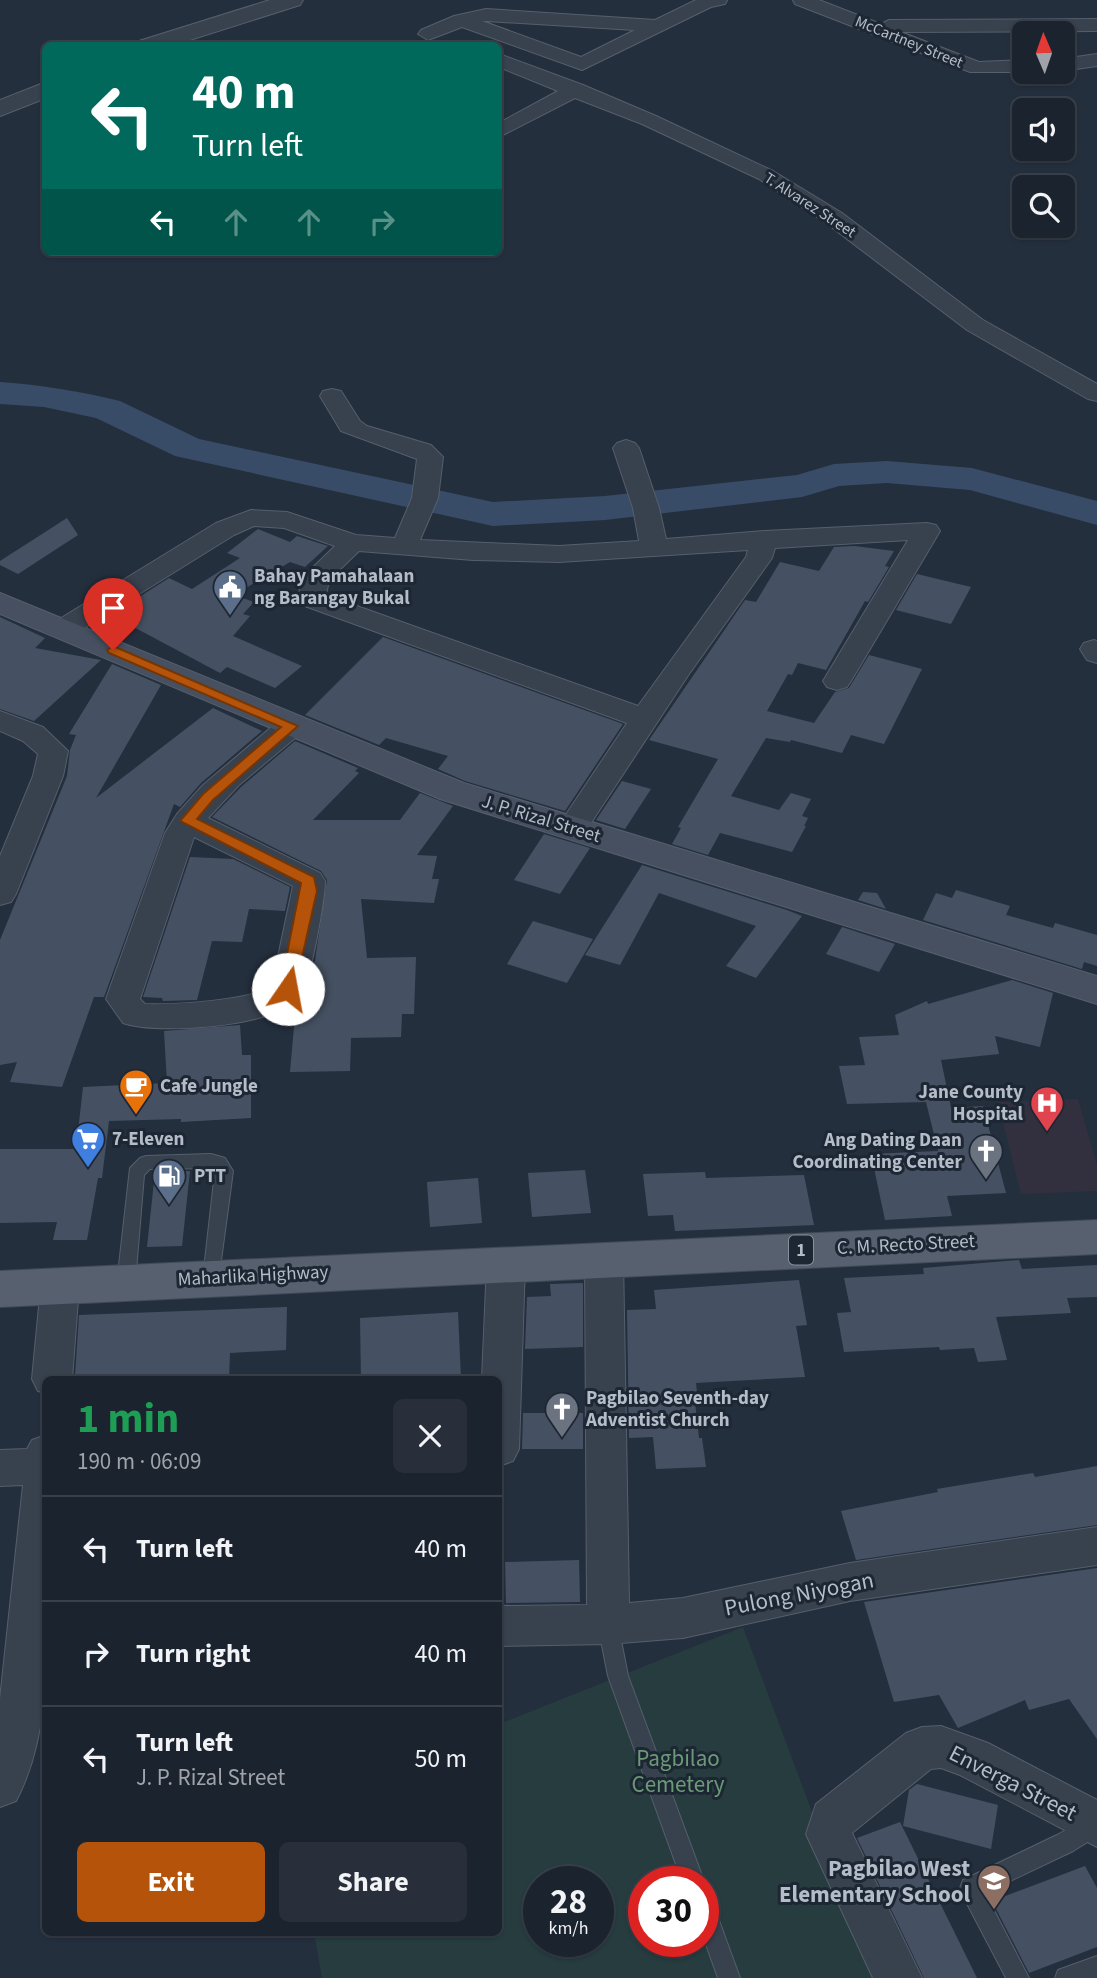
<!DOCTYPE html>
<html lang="en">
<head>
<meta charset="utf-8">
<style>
  :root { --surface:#1b232e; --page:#282f3a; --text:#f1f3f6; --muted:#a0a4aa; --line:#39404a; --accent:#b45309 }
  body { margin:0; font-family:"Source Sans 3",sans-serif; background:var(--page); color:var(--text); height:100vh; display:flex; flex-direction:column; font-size:26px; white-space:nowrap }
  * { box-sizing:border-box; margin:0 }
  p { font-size:23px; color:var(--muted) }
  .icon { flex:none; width:38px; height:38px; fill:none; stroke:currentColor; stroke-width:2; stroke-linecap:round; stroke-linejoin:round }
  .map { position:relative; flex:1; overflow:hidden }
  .details { position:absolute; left:42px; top:1376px; width:460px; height:560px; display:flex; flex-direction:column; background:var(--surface); border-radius:10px; box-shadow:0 2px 5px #0004,0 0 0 2px var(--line) }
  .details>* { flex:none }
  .guide { position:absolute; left:42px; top:42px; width:460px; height:214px; border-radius:10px; box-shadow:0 2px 5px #0004,0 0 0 2px var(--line); background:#00695c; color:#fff; overflow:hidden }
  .needle { width:46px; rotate:358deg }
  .tools { position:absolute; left:1012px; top:21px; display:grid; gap:14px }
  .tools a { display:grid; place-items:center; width:63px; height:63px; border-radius:10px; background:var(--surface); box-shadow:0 2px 5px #0004,0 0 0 2px var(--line); font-size:35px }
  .speed { position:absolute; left:523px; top:1866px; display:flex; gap:14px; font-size:35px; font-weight:700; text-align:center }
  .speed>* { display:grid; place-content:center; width:91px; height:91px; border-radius:50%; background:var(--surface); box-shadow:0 2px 5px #0004,0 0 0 2px var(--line); line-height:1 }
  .speed small { font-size:18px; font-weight:400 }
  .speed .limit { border:10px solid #d22; background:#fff; color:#111 }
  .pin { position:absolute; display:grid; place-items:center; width:60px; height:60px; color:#fff; margin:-72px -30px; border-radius:50% 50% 50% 0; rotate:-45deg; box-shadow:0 0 7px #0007 }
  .pin .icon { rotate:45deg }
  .me { position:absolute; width:77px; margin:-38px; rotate:12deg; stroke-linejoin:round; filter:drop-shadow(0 0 5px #0008) }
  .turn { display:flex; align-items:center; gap:24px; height:147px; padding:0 35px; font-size:32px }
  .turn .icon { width:91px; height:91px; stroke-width:2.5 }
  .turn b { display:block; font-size:49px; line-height:60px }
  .lanes { display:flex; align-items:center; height:66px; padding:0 35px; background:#0003; justify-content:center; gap:35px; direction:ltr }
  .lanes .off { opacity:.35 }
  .round { display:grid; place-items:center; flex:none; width:74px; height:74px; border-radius:10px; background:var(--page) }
  .summary { display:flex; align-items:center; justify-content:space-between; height:119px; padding:0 35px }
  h1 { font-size:42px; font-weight:700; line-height:52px; color:#1e9e55 }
  .primary-button { display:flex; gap:14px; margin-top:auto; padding:14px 35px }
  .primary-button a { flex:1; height:80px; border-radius:10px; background:var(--accent); color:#fff; font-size:28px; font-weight:700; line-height:80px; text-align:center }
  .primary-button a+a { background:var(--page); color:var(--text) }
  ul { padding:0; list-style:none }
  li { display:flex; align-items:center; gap:21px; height:105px; padding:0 35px; border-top:2px solid var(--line) }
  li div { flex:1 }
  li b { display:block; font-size:26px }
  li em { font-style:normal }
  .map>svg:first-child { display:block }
  .medical { fill:#32303f }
  .green { fill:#263c3f; fill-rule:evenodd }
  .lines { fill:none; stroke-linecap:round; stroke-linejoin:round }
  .river { fill:#394c67; fill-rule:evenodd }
  .building { fill:#455162 }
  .service-casing { stroke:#565f6c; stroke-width:2 }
  .minor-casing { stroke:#565f6c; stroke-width:2 }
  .tertiary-casing { stroke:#565f6c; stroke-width:2 }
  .secondary-casing { stroke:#565f6c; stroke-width:2 }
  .primary-casing { stroke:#414a57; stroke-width:2 }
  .service { fill:#38414e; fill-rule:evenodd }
  .minor { fill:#38414e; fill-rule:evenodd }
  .tertiary { fill:#38414e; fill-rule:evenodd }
  .secondary { fill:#465061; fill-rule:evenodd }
  .primary { fill:#56606e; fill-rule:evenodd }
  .route { fill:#b45309; stroke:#753606; stroke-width:2 }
  .labels { text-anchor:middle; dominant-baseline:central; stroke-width:6; stroke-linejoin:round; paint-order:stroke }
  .far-street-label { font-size:16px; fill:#b4bcc9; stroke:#1d2633 }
  .shield { fill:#1d2633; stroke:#878f9c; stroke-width:2 }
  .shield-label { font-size:18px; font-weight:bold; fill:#b4bcc9 }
  .poi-label { font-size:19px; font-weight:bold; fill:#b4bcc9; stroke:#1d2633; text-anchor:start }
  .street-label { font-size:19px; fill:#b4bcc9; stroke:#1d2633 }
  .near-street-label { font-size:23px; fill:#b4bcc9; stroke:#1d2633 }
  .near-park-label { font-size:23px; fill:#6b9a76; stroke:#1d2633 }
  .near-poi-label { font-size:23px; font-weight:bold; fill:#b4bcc9; stroke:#1d2633; text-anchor:end }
</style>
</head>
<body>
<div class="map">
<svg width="1097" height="1978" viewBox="0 0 1097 1978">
  <rect width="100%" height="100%" fill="#242f3e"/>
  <polygon class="medical" points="1078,1099 1097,1165 1097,1191 1021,1194 998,1102"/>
  <path class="green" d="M743,1627l131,351h-552l-8,-46h185v-208zM539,1881h59v60h-59zM644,1881h60v60h-60z"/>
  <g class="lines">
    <path class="river" d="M0,382c41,3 80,9 120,19l79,38 294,63 112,-6 192,-21 37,-11 53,-3 85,7 125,33v24l-127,-35 -83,-7 -48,3 -37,11 -197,23 -112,6 -318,-70 -79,-38 -52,-11 -44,-3z"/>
  </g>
  <g class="building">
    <polygon points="67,518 78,535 18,574 0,565 0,561"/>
    <polygon points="258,529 290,542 297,536 328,546 305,567 290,562 234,595 254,602 243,614 250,616 233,636 302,666 275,688 227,667 220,673 111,615 169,578 192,589 240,558 227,553"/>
    <polygon points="854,546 894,551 885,566 889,567 868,602 865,601 826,670 798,663 792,675 788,674 767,711 814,723 835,692 849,688 869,655 922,669 884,744 851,735 842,753 791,740 790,742 766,738 731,796 779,810 791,793 811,799 802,816 808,818 804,826 806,826 792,852 720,833 708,855 672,844 681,828 678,827 718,759 649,740 745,600 756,602 780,562 819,571 834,547"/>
    <polygon points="917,574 971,587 951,624 896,610"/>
    <polygon points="0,617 45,638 35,648 101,660 34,721 0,709"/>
    <polygon points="383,637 623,724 565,811 465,781 438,769 448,756 386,738 379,745 305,715"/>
    <polygon points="112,664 161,685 96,798 213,708 262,731 201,783 180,807 174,804 104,997 94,997 62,1087 10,1082 17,1062 0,1065 0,940 67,776 70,750 76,735 69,734"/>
    <polygon points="295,741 358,768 355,771 359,773 313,820 400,820 420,793 453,806 417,855 437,856 432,879 439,879 434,903 361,899 367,958 416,957 414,1014 402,1014 401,1037 351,1038 350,1071 290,1072 296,1004 306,990 315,960 327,880 321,871 212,817 241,787"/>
    <polygon points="622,781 651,789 625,829 596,820"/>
    <polygon points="544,834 590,848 560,894 514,880"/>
    <polygon points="190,857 233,859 290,887 285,911 249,909 242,942 212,941 197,1000 163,1001 162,998 143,997"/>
    <polygon points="642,865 787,910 802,916 756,978 726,966 756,926 659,893 620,965 585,955"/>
    <polygon points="956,890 1010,906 1006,915 1053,928 1055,923 1097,935 1097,966 1084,962 1082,969 923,920 936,893 952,898"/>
    <polygon points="863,892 877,893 886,909 858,900"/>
    <polygon points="533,921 593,939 567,983 507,964"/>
    <polygon points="842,927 895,944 879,972 826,954"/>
    <polygon points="1012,980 1053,993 1040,1047 995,1036 999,1054 941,1060 951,1108 983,1106 1006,1193 947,1196 952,1216 885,1220 871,1154 938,1151 926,1102 847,1104 839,1066 865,1065 859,1037 899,1035 895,1015 927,1001 928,1004"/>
    <polygon points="240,1025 242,1055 251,1055 251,1118 181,1122 181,1119 109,1121 102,1178 98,1178 87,1240 53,1240 57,1222 0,1223 0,1149 76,1149 83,1087 167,1083 164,1031"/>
    <polygon points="585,1170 591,1213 532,1217 528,1173"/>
    <polygon points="190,1171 182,1246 147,1247 155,1172"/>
    <polygon points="705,1172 706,1178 804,1175 814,1225 675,1231 673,1215 648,1216 643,1174"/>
    <polygon points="478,1178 482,1223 430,1227 427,1182"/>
    <polygon points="1019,1260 1022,1269 1097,1265 1097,1297 1067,1298 1071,1313 996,1317 1007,1360 978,1362 974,1348 940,1350 939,1347 844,1352 837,1313 851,1312 844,1278 924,1274 923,1268"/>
    <polygon points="799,1280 807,1325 796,1326 805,1377 696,1383 697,1392 694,1393 699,1438 702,1438 706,1467 656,1469 653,1437 629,1438 627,1310 656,1309 654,1290"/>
    <polygon points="583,1283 583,1347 525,1349 527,1297 551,1296 550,1284"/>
    <polygon points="287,1307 286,1350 230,1353 229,1379 115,1379 115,1374 75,1376 79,1315"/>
    <polygon points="458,1312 461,1379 361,1379 360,1318"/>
    <polygon points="523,1413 583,1413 583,1449 522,1449"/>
    <polygon points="1097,1466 1097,1525 856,1560 841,1511 938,1492 937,1489 1033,1473 1035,1477"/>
    <polygon points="579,1560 580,1602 506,1603 505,1562"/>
    <polygon points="1097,1568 1097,1739 1069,1699 1029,1710 1025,1700 958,1728 939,1695 894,1702 864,1602"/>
    <polygon points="917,1784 998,1805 991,1849 903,1826 909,1790"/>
    <polygon points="900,1822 977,1978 924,1978 857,1838"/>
    <polygon points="1085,1866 1097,1888 1097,1947 1029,1973 992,1901"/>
  </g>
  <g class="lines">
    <g class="service-casing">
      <g id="service">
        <polygon points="211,1154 225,1158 233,1171 218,1283 212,1285 206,1283 203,1278 215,1172 211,1168 150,1169 144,1175 135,1283 132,1288 126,1290 120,1288 117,1283 130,1168 140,1158 146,1156"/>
        <polygon points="608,1616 615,1618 618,1625 628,1676 704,1881 704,1882 682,1881 608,1676 598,1625 601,1618"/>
        <polygon points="1093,1815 1097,1817 1097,1836 1073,1851 985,1893 1029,1978 1006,1978 963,1896 960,1888 963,1880 1057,1835"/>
        <polygon points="704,1898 712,1901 740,1978 718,1978 704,1939"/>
        <polygon points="1097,1956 1097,1978 1055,1978 1058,1970"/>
      </g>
    </g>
    <g class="minor-casing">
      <g id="minor">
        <path d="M696,0h31l-2,4 -14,3 -129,63 -120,-43 -34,13 -10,-6 3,-4 33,-14 32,-7 169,11zM482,21h4l149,9 -54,27z"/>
        <polygon points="793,0 819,0 881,24 889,20 1097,19 1097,31 901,32 979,62 1024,60 1024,72 970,72 795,4"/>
        <polygon points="499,54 583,85 656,116 773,171 842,213 983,320 1097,384 1097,401 1088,399 967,330 826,223 759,179 642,124 575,98 499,137 499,123 558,91 499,67"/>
        <polygon points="1097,54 1097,66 1062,71 1062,59"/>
        <path d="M332,389l9,2 19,30 7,5 64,19 12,12 -5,41 -18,42 139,6 80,-5 -6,-33 -20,-60 4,-5 9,-3 9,3 4,5 20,60 7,31 99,-8 162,-8 9,2 4,6 -89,150 -4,6 -10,3 -10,-3 -4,-6 85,-141 -133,8 -3,10 -83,116 -106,161 -11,3 -11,-3 -4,-7 70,-105 -325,-118 -4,-6 4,-21 33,-32 -51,-18 -30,-2 -20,9 -161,100 -10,2 -10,-2 -4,-6 4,-6 163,-100 35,-13 36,2 69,23 39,3 17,-40 5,-39 -76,-28 -21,-35 3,-5zM748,550l-2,7 -108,149 -312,-111 3,-15 30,-29 114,9 86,2z"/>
        <polygon points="1094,640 1097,641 1097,663 1087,660 1080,649 1084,643"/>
        <polygon points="0,711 43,727 68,751 63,776 16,894 11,902 0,905 0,856 33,776 38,754 23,741 0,731"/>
        <path d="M291,717l10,2 5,7 -5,7 -62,52 -31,33 112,55 5,8c0,19 -15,102 -25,116 -22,30 -144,38 -177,26l-17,-24 59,-166 12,-19 26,-29 78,-66zM194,837l99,49 -21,99c-17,16 -101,20 -127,19l-5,-5z"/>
        <polygon points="604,1243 617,1247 623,1258 629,1603 683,1598 850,1563 1097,1527 1097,1565 850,1601 683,1638 608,1644 499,1646 499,1606 587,1605 585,1258 591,1247"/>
        <polygon points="506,1248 519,1252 525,1263 519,1449 513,1461 499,1466 499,1379 482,1379 487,1263 493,1252"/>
        <polygon points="60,1271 73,1275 79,1286 72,1379 46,1379 46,1393 38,1391 32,1379 41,1286 47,1275"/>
        <path d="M46,1435v249c-5,42 -10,79 -30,117l-16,6v-108l23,-214 -23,1v-36l27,-1 5,-9z"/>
        <polygon points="941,1726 988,1743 1097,1800 1097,1847 960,1775 941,1768 931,1769 852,1833 922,1978 873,1978 806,1834 816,1804 906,1733 922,1727"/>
      </g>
    </g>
    <g class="tertiary-casing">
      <g id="tertiary">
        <polygon points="270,0 303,0 300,5 171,46 136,46 139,41"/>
        <polygon points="46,82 46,98 0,116 0,100"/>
      </g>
    </g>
    <g class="secondary-casing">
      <polygon id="secondary" points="0,593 464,783 1097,976 1097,1004 440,799 0,614"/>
    </g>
    <g class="primary-casing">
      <polygon id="primary" points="1097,1220 1097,1254 0,1307 0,1271"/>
    </g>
    <use href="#service" class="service"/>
    <use href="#minor" class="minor"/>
    <use href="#tertiary" class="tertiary"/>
    <use href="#secondary" class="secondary"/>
    <use href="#primary" class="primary"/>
  </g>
  <polygon class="route" points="113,646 298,726 213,800 197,819 314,877 317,891 294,993 288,995 280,989 301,883 180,821 203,794 281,727 109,653 107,650"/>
  <defs>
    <g id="civic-pin" transform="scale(1.75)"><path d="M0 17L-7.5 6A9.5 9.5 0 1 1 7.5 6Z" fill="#5c6f8a" stroke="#1d2633"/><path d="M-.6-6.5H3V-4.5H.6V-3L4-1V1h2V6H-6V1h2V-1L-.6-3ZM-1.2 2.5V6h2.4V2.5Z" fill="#fff"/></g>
    <g id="cafe-pin" transform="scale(1.75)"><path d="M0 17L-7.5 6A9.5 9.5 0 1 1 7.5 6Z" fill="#e8710a" stroke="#1d2633"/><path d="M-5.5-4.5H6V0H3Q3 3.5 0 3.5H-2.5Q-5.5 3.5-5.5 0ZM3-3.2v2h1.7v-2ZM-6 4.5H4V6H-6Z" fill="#fff"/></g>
    <g id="hospital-pin" transform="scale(1.75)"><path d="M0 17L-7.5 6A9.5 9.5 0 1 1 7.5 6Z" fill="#e0444e" stroke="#1d2633"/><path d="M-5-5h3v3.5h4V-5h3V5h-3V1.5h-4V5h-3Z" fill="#fff"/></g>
    <g id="supermarket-pin" transform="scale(1.75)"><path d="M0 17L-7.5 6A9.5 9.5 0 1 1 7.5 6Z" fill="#3f7fe0" stroke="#1d2633"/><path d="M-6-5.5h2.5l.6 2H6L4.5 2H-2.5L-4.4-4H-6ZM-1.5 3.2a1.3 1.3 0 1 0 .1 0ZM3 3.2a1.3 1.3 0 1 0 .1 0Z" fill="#fff"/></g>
    <g id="church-pin" transform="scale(1.75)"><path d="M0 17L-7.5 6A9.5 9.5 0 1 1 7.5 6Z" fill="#6b7280" stroke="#1d2633"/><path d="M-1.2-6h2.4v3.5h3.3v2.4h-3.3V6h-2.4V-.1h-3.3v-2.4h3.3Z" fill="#fff"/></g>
    <g id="fuel-pin" transform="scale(1.75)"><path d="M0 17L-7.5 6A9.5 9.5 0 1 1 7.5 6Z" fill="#5c6f8a" stroke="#1d2633"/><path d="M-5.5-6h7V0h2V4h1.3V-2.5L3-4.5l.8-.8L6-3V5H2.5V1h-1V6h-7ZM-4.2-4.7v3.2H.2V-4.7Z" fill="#fff"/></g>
    <g id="school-pin" transform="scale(1.75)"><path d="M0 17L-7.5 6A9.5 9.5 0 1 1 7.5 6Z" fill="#8d6e63" stroke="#1d2633"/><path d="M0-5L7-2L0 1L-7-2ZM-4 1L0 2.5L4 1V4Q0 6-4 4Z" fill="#fff"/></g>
  </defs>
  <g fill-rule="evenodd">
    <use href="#civic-pin" x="230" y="587"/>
    <use href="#cafe-pin" x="136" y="1086"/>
    <use href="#hospital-pin" x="1047" y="1103"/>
    <use href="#supermarket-pin" x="88" y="1139"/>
    <use href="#church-pin" x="986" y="1151"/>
    <use href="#fuel-pin" x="169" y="1176"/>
    <use href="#church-pin" x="562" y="1409"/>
    <use href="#school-pin" x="994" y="1881"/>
  </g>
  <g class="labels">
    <g class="far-street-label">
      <text transform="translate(909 42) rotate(22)">McCartney Street</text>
      <text transform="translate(810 205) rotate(33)">T. Alvarez Street</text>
    </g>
    <rect class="shield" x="789" y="1235.5" width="24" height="29" rx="5"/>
    <g class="shield-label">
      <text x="801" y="1250">1</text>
    </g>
    <g class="poi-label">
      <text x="254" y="576">Bahay Pamahalaan<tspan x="254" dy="22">ng Barangay Bukal</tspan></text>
      <text x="160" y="1086">Cafe Jungle</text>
      <text x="1023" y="1092" text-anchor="end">Jane County<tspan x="1023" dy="22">Hospital</tspan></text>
      <text x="112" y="1139">7-Eleven</text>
      <text x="962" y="1140" text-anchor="end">Ang Dating Daan<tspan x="962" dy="22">Coordinating Center</tspan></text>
      <text x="194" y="1176">PTT</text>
      <text x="586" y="1398">Pagbilao Seventh-day<tspan x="586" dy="22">Adventist Church</tspan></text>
    </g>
    <g class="street-label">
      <text transform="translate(541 819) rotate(17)">J. P. Rizal Street</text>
      <text transform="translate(906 1245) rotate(-3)">C. M. Recto Street</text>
      <text transform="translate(253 1276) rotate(-3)">Maharlika Highway</text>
    </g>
    <g class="near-street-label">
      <text transform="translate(799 1594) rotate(-11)">Pulong Niyogan</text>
      <text transform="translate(1013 1783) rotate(27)">Enverga Street</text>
    </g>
    <g class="near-park-label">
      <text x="678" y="1758">Pagbilao<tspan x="678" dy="26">Cemetery</tspan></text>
    </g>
    <g class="near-poi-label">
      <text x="970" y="1868">Pagbilao West<tspan x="970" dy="26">Elementary School</tspan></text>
    </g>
  </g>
</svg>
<div class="tools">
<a><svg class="needle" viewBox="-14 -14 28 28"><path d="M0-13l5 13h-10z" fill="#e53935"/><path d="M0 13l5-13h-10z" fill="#a0a4aa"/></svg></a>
<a><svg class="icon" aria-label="sound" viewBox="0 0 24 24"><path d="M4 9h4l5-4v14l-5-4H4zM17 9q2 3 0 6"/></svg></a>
<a><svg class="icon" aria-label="search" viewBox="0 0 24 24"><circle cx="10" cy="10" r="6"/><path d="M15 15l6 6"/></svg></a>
</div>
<div class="speed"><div>28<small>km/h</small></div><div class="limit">30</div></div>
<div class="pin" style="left:113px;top:650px;background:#d93025"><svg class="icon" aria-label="arrive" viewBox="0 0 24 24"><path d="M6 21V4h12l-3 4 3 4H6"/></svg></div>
<svg class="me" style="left:288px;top:989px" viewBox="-20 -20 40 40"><circle r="19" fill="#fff"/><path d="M0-13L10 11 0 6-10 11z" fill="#b45309"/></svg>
<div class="guide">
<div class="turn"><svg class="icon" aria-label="left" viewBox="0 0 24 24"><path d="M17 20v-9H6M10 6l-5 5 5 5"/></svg><div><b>40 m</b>Turn left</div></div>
<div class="lanes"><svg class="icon" aria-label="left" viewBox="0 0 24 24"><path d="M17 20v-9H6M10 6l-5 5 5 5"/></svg><svg class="icon off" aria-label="ahead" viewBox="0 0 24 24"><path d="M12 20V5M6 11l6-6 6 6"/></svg><svg class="icon off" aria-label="ahead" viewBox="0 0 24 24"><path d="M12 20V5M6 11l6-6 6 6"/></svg><svg class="icon off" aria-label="right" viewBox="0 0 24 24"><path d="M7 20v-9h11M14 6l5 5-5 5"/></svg></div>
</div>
<section class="details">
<div class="summary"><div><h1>1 min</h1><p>190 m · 06:09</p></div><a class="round"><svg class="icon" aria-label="close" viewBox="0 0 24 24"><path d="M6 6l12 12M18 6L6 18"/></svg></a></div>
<ul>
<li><svg class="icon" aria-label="left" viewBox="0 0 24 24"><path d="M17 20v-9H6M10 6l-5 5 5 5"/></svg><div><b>Turn left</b></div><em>40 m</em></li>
<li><svg class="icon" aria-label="right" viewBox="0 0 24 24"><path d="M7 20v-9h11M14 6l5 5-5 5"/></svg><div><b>Turn right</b></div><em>40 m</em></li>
<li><svg class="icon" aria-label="left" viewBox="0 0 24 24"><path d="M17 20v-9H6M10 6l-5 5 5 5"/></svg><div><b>Turn left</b><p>J. P. Rizal Street</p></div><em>50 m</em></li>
</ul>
<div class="primary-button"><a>Exit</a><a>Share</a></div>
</section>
</div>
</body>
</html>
